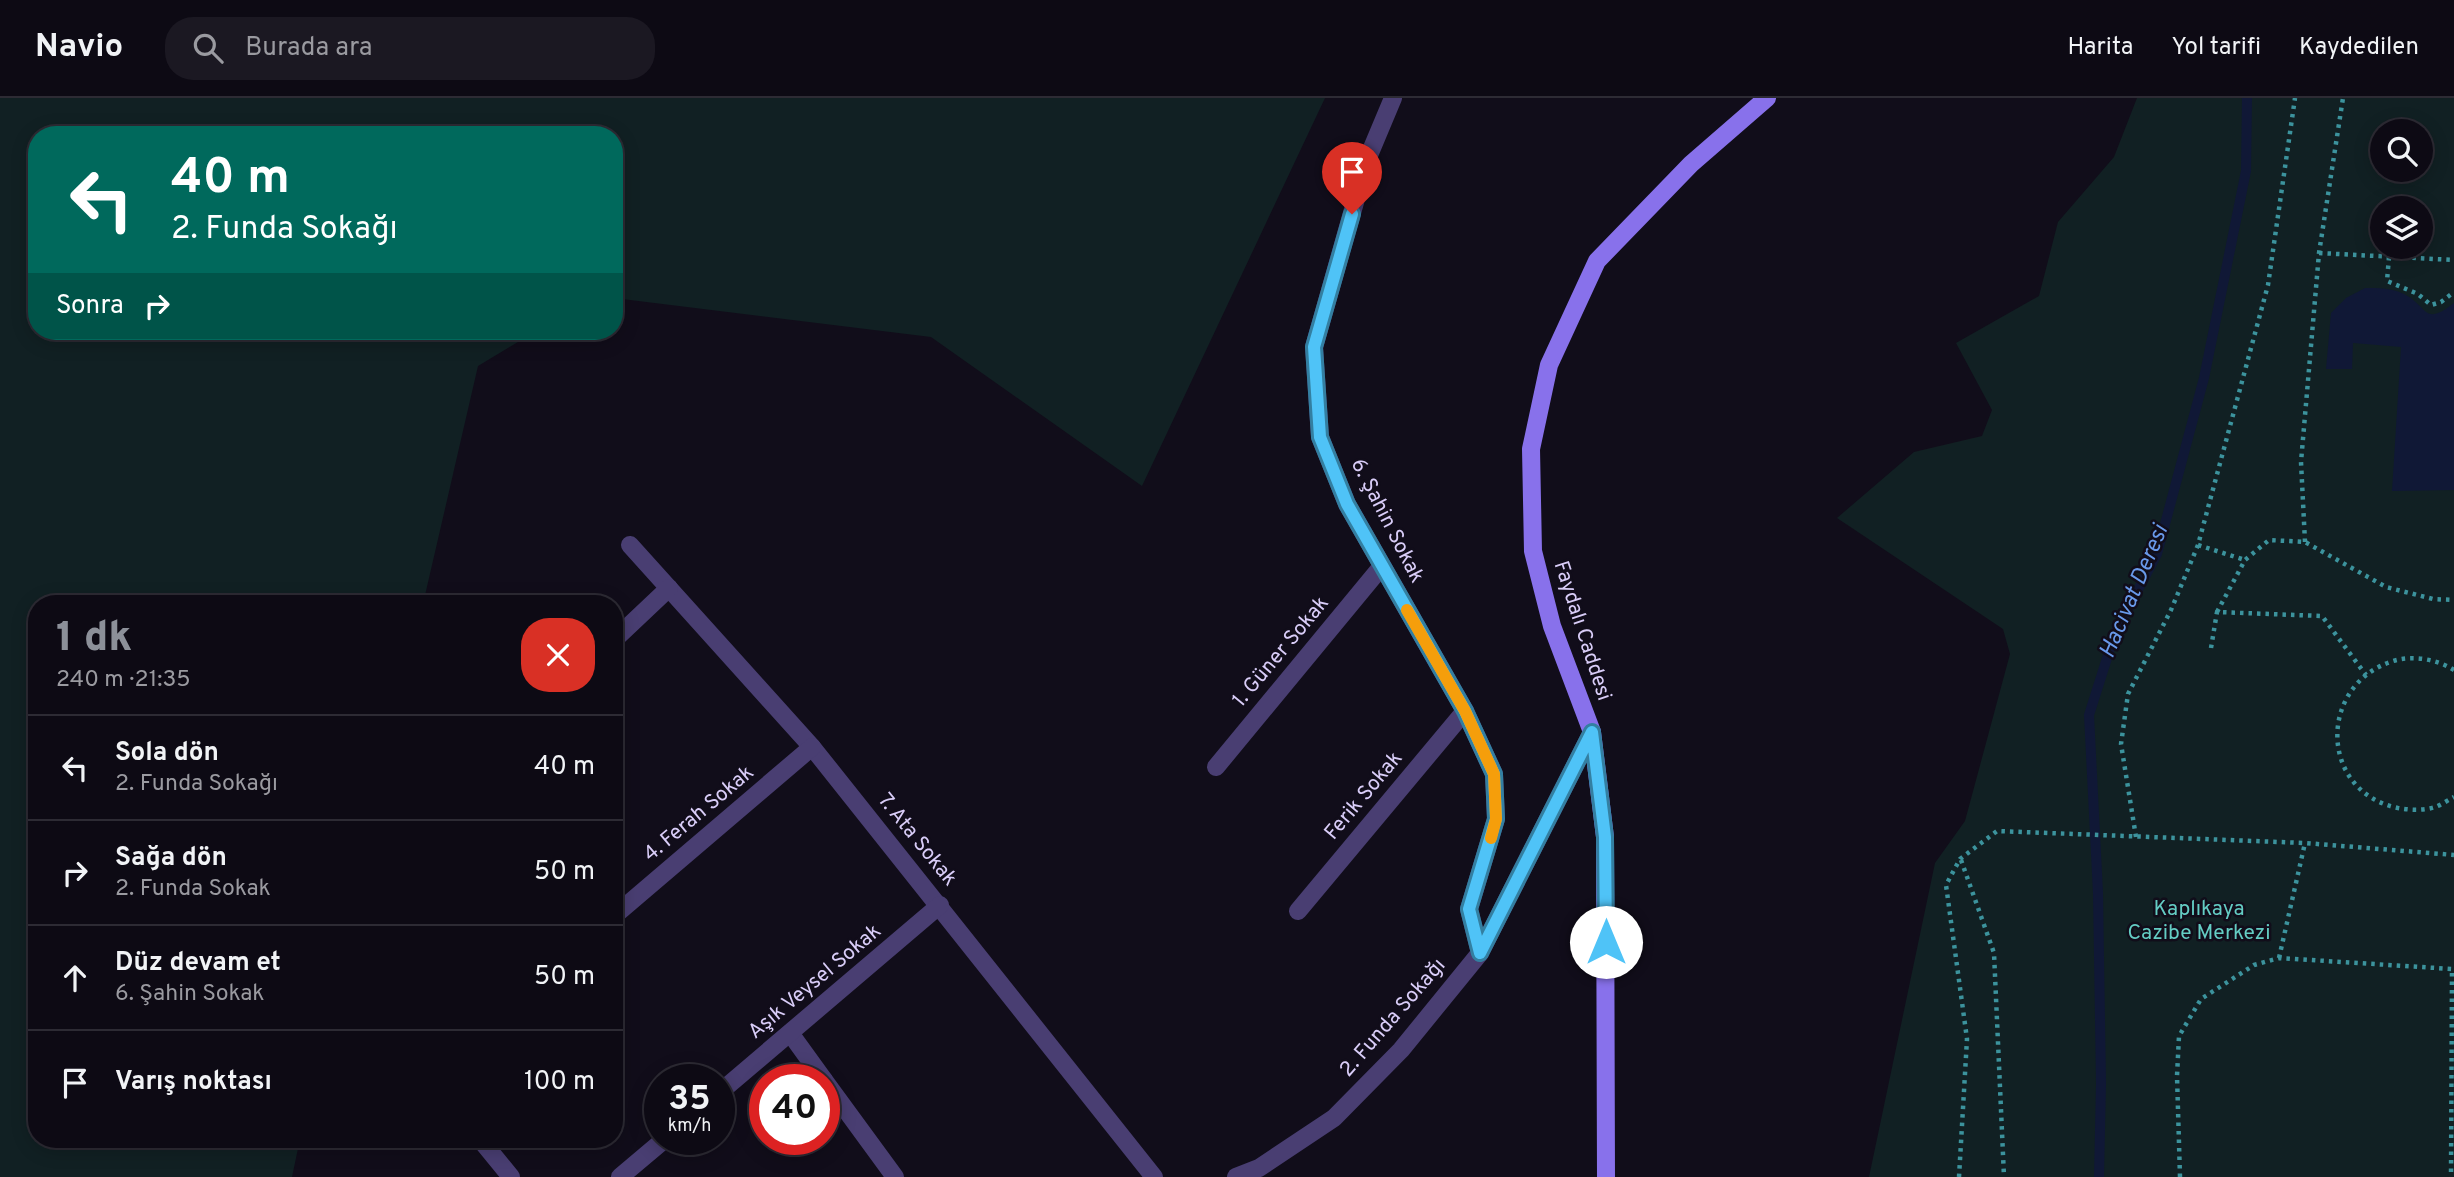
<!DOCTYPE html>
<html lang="tr">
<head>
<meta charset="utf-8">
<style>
  :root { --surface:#0d0a14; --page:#1b1822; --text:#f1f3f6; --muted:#9a9aa0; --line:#2d2b34; --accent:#8c9099 }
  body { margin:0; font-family:Overpass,sans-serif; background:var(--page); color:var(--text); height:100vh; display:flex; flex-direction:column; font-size:26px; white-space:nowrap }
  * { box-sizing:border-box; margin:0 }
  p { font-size:23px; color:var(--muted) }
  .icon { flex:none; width:38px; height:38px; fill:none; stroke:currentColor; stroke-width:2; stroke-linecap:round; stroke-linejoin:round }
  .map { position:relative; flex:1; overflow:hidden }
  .side { position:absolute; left:28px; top:497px; width:595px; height:553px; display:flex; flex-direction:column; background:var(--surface); border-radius:28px; box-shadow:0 4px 18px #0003,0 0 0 2px var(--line) }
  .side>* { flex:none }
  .banner { position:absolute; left:28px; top:28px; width:595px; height:214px; border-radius:28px; box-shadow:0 4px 18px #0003,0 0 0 2px var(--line); background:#00695c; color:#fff; overflow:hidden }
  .tools { position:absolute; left:2370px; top:21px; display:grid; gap:14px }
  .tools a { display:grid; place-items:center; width:63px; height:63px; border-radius:50%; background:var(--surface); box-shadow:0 4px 18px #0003,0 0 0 2px var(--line); font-size:35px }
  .speed { position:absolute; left:644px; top:966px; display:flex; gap:14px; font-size:35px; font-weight:700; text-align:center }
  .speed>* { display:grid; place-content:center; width:91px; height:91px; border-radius:50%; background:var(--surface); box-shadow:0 4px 18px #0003,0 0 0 2px var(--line); line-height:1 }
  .speed small { font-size:18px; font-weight:400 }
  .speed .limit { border:10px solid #d22; background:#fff; color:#111 }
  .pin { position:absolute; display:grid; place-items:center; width:60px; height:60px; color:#fff; margin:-72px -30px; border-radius:50% 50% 50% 0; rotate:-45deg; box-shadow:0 0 7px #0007 }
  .pin .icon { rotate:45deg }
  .me { position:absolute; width:77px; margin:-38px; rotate:0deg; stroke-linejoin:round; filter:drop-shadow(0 0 5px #0008) }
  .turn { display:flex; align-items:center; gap:24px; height:147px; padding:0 28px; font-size:32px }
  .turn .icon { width:91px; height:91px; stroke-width:2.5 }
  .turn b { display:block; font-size:49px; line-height:60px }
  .then { display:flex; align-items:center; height:66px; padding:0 28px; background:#0003; gap:14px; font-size:26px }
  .round { display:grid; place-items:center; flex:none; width:74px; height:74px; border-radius:28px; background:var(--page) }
  .overview { display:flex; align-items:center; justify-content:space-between; height:119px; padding:0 28px }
  h1 { font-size:42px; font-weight:800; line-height:52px; color:var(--accent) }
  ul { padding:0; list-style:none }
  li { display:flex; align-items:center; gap:21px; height:105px; padding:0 28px; border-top:2px solid var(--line) }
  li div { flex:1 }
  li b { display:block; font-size:26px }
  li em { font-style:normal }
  header { display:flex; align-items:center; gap:42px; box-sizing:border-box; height:98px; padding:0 35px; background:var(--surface); border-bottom:2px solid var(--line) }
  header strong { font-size:33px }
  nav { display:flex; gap:38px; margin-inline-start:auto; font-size:24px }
  .search { width:490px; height:63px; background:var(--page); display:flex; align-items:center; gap:18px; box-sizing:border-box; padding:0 24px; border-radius:28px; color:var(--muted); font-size:26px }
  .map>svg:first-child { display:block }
  .green { fill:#112023; fill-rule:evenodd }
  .water { fill:#101836 }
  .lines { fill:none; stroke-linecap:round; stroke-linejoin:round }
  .stream { stroke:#101836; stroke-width:10 }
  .path { stroke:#3c939d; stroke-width:4.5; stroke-dasharray:3.5 5; stroke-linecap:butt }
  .street { stroke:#493e72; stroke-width:18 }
  .secondary { stroke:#8871eb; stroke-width:18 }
  .route-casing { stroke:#337fa1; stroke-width:18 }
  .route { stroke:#4fc3f7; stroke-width:12 }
  .slow { stroke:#f59e0b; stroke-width:12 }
  .labels { text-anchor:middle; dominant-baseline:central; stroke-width:5; stroke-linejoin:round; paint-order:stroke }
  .street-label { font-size:21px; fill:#d9cdf8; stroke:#110d1a }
  .park-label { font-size:21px; fill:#64cdc4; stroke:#110d1a }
  .water-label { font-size:23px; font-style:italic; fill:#6999ea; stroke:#110d1a }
</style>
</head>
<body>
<header>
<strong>Navio</strong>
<div class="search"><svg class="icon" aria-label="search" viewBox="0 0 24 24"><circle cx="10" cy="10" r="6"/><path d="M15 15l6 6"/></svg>Burada ara</div>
<nav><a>Harita</a><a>Yol tarifi</a><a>Kaydedilen</a></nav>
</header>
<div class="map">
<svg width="2454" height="1079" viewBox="0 0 2454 1079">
  <rect width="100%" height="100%" fill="#110d1a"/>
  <g class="green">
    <polygon points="0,0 1325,0 1142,388 931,239 614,200 614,37 37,37 37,233 536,233 478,268 423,506 37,506 37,1041 300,1041 292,1079 0,1079"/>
    <path d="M2137,0h317v1079h-585l66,-314 30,-42 45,-167 -7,-25 -166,-111 77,-66 68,-16 10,-26 -36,-67 83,-47 19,-74 56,-65zM2382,33h38v39h-38zM2382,110h38v39h-38z"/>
  </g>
  <path class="water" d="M2365,190c13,0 27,0 39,6 25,13 19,33 50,9v187l-62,1 9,-144 -48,-4 -1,26h-26l5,-56 15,-15z"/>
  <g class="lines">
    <polyline class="stream" points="2099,1079 2101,985 2098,795 2089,617 2115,535 2157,456 2204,280 2246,73 2247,0"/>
    <g class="path">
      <polyline points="2319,155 2454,162"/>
      <polyline points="2389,159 2387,183 2418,196 2431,207 2441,204 2454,194"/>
      <polyline points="2305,444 2301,364 2319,155 2343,0"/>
      <polyline points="2198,447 2245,462"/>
      <polyline points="2217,514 2245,462 2269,442 2305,444 2386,489 2433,501 2454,502"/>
      <polyline points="2211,550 2217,514 2322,518 2366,577"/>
      <path d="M2454,572c-17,-11 -42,-15 -61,-9 -76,24 -74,131 5,147 11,2 25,3 37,-1 6,-2 13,-7 19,-10"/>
      <polyline points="2136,739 2121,646 2128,596 2171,512 2198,447 2268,187 2295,0"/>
      <polyline points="1961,762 1994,855 2004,1079"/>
      <polyline points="2279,860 2305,745"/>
      <polyline points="1959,1079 1967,941 1946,787 1960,761 1997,733 2305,745 2454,757"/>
      <polyline points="2180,1079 2177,978 2179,938 2201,901 2254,867 2279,860 2452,871 2451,1079"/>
    </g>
    <g class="street">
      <polyline points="1393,0 1367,62 1314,249 1320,339 1347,406 1465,613 1494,676 1496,721 1469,811 1480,855"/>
      <polyline points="630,447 812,649 1154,1079"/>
      <polyline points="614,542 669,490"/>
      <polyline points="1216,669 1382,468"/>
      <polyline points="1298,813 1465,613"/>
      <polyline points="614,818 812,649"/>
      <polyline points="790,935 824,982"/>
      <polyline points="824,982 895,1079"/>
      <polyline points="719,995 940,807"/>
      <polyline points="480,1041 511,1079"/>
      <polyline points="620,1079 665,1041"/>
      <polyline points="1236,1079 1259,1070 1334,1020 1401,952 1480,855 1592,634"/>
    </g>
    <polyline class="secondary" points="1606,1079 1605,739 1592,634 1552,528 1533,453 1531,351 1549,267 1597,163 1691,66 1767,0"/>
  </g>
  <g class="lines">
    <g class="route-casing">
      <polyline id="route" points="1352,116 1314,249 1320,339 1347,406 1465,613 1494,676 1496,721 1469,811 1480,855 1592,634 1605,739 1606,844"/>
    </g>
    <use href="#route" class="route"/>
    <polyline class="slow" points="1407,512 1465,613 1494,676 1496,721 1491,740"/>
  </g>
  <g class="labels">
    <g class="street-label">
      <text transform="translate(1387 423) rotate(63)">6. Şahin Sokak</text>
      <text transform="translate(1582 533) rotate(72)">Faydalı Caddesi</text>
      <text transform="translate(1281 554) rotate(-50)">1. Güner Sokak</text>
      <text transform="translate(1364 698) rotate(-50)">Ferik Sokak</text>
      <text transform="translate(699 716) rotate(-40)">4. Ferah Sokak</text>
      <text transform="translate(917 742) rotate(51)">7. Ata Sokak</text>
      <text transform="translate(815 884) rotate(-40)">Aşık Veysel Sokak</text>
      <text transform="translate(1393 920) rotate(-49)">2. Funda Sokağı</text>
    </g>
    <g class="park-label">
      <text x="2199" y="811">Kaplıkaya<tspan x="2199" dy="24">Cazibe Merkezi</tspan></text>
    </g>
    <g class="water-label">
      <text transform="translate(2135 494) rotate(-67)">Hacivat Deresi</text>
    </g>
  </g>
</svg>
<div class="tools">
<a><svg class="icon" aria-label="search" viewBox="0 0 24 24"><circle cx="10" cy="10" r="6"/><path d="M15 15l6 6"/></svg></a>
<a><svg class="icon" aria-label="layers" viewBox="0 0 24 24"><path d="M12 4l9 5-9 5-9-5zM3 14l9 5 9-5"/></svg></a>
</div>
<div class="speed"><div>35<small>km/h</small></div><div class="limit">40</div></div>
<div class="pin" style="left:1352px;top:116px;background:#d93025"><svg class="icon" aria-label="arrive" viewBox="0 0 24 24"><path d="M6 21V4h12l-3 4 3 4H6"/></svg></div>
<svg class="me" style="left:1606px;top:844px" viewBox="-20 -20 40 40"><circle r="19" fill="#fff"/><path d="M0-13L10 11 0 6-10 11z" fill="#4fc3f7"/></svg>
<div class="banner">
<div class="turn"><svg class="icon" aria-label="left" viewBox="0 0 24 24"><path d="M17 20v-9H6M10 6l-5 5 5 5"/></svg><div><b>40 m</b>2. Funda Sokağı</div></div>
<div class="then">Sonra<svg class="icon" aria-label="right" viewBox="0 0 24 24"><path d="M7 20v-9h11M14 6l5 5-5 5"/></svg></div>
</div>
<section class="side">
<div class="overview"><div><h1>1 dk</h1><p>240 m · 21:35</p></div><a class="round" style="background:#d93025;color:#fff"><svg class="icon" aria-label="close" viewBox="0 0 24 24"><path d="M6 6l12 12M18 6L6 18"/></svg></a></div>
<ul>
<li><svg class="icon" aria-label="left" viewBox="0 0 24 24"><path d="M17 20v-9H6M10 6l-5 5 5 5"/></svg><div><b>Sola dön</b><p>2. Funda Sokağı</p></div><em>40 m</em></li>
<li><svg class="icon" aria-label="right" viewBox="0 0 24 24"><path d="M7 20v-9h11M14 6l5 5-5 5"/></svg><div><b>Sağa dön</b><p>2. Funda Sokak</p></div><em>50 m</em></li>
<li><svg class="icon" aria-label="ahead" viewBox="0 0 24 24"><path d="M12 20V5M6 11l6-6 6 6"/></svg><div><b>Düz devam et</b><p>6. Şahin Sokak</p></div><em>50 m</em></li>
<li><svg class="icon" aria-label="arrive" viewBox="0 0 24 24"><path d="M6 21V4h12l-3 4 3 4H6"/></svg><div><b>Varış noktası</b></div><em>100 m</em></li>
</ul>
</section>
</div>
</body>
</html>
